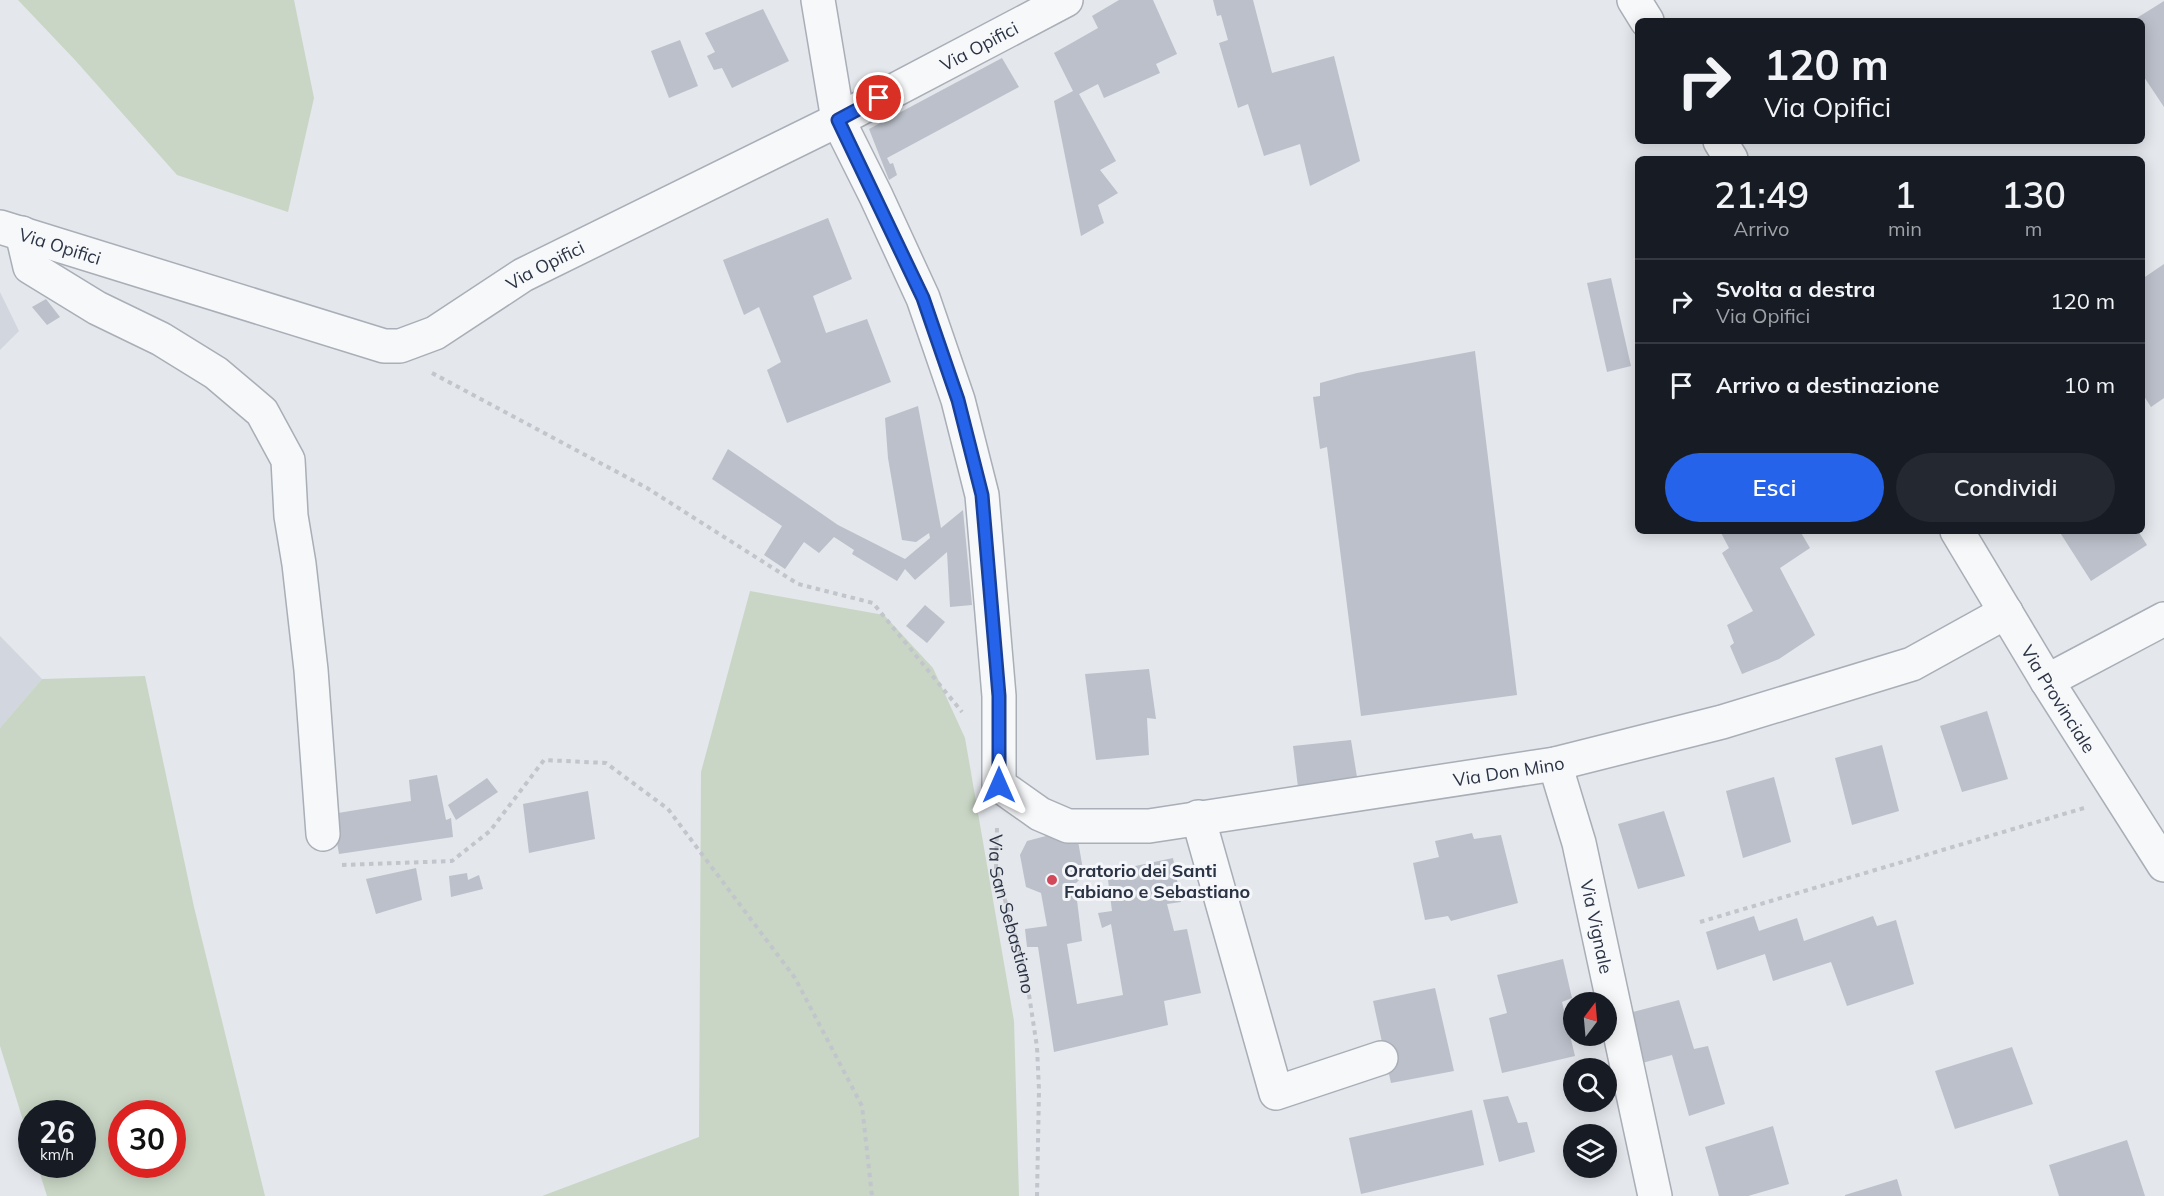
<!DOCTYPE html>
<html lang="it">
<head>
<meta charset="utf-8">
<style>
  :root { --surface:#171b24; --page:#242831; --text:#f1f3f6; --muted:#9ea1a6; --line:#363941; --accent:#2563eb }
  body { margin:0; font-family:Mulish,sans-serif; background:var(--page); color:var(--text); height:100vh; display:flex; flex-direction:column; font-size:22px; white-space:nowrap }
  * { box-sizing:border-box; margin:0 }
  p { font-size:20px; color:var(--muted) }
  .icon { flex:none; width:33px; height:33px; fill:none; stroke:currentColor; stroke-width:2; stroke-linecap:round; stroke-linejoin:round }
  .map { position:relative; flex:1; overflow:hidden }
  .panel { position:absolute; left:1635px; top:156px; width:510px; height:378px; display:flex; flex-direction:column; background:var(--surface); border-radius:9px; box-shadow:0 3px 15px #0003 }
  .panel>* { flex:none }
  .hud { position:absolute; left:1635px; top:18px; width:510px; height:126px; border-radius:9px; box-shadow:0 3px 15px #0003; background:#171b24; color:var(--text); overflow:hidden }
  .needle { width:39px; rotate:16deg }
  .tools { position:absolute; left:1563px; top:992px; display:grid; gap:12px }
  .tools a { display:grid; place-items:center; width:54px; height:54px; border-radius:50%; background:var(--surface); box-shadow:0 3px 15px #0003; font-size:30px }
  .speed { position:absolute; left:18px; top:1100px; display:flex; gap:12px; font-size:30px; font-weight:700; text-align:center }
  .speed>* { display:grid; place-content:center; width:78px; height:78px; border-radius:50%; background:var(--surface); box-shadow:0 3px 15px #0003; line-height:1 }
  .speed small { font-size:15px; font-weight:400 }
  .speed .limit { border:9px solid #d22; background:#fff; color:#111 }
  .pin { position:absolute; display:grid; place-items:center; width:51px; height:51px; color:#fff; margin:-26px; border:3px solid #fff; border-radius:50%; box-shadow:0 2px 6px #0007 }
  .me { position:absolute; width:66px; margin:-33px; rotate:0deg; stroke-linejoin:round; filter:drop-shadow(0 0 4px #0008) }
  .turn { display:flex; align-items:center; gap:21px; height:126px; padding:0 30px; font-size:27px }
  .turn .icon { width:78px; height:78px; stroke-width:2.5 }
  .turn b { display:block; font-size:42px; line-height:51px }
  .eta { display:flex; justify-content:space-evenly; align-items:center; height:102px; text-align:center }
  .eta b { font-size:36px; font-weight:600; line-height:42px }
  .cta { display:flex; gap:12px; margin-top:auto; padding:12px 30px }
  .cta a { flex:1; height:69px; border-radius:36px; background:var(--accent); color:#fff; font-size:24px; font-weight:600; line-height:69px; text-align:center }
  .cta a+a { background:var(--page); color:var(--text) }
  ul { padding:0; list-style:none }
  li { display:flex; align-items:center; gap:18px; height:84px; padding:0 30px; border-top:2px solid var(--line) }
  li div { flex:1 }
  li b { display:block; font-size:22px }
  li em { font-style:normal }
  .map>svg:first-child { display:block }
  .built { fill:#d2d6de }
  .green { fill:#c9d6c5; fill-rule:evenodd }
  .building { fill:#bbc0ca }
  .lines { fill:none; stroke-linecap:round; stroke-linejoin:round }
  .minor-casing { stroke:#a9aeb7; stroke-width:36 }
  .path { stroke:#c2c5cb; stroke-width:4; stroke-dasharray:4.5 4.5; stroke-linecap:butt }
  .minor { stroke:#f7f8fa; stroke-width:33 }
  .route-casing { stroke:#184099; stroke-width:15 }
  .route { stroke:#2563eb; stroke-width:10 }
  .poi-dot { fill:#d1495b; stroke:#f4f6f9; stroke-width:2 }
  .labels { text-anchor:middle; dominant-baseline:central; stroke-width:6; stroke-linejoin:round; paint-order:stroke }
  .street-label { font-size:18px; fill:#2b3445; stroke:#f4f6f9 }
  .poi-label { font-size:18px; font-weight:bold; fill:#2b3445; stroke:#f4f6f9; text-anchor:start }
</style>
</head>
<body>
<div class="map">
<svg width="2164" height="1196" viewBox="0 0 2164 1196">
  <rect width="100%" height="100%" fill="#e4e7ec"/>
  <g class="built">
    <polygon points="0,292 19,331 0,350"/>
    <polygon points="0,636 42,679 0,728"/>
  </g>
  <g class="green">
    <polygon points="18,0 294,0 314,98 288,212 177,175 75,60"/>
    <polygon points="750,591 884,615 933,668 965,738 1014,1021 1019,1196 542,1196 699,1137 701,772"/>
    <path d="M145,676l49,231 71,289h-218l-10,-32h45v-51h-50l-1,33 -31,-100v-318l42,-49zM122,1113h50v51h-50z"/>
  </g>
  <g class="building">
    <polygon points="1119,0 1153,0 1177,54 1156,64 1160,73 1104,98 1098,84 1079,94 1116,161 1100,170 1118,193 1098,205 1104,223 1081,236 1054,101 1073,91 1054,53 1098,28 1092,16"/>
    <polygon points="1213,0 1253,0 1272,73 1334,56 1360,161 1310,186 1300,144 1264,156 1248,104 1238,108 1219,43 1228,40 1221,15 1217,16"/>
    <polygon points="2164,1 2164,107 2142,74 2142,21 2132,21"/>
    <polygon points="763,9 789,61 732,88 722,68 714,70 707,56 715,52 705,33"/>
    <polygon points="680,40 698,86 669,98 651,51"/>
    <polygon points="1002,58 1019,87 887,158 890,164 893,163 897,175 889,180 869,129"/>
    <polygon points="828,218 852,279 813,296 826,333 867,319 891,382 787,423 767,370 781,362 759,307 744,315 723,260"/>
    <polygon points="2164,264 2164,398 2151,407 2142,393 2142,350 2144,348 2142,346 2142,279"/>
    <polygon points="1611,278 1631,366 1607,372 1587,283"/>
    <polygon points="46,299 60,317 47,325 32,307"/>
    <polygon points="1475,351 1517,695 1361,716 1327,447 1320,449 1313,397 1320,396 1320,383 1357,373"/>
    <polygon points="918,406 941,528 963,510 972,605 950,607 947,552 915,580 905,569 897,581 852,554 854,550 834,537 819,553 804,542 785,569 764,555 782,526 712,479 728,449 838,525 905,559 930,538 929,533 916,542 902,540 888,458 885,418"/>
    <polygon points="1720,531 1800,531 1810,548 1780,568 1815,635 1779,659 1742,674 1730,646 1734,643 1727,625 1753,611 1722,553 1729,548"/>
    <polygon points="2059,531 2138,531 2147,545 2091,581"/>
    <polygon points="925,605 945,622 927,643 906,626"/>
    <polygon points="1149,669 1156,719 1147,718 1149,755 1096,760 1085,674"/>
    <polygon points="1987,711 2008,779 1962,792 1940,726"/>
    <polygon points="1351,740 1357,777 1298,787 1293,746"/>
    <polygon points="1882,745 1899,811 1852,825 1835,758"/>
    <polygon points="437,775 446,820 451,818 453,837 339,854 332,814 411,801 409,780"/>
    <polygon points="1774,777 1791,842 1743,858 1726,791"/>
    <polygon points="487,778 498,792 456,820 448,805"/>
    <polygon points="588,791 595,839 529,853 523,804"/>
    <polygon points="1664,811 1685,876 1638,889 1618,824"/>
    <polygon points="1065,831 1078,841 1084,875 1075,884 1082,941 1067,944 1077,1004 1123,995 1111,924 1102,928 1098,913 1112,911 1107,872 1173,858 1181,902 1167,904 1174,931 1187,929 1201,993 1164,1001 1168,1025 1054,1052 1038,947 1027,947 1025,929 1047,926 1041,893 1026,887 1020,855 1027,841"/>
    <polygon points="1472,833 1474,839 1501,835 1518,903 1451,921 1448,916 1425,920 1413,863 1439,857 1435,841"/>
    <polygon points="416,868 422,900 376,914 366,879"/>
    <polygon points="467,873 468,880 479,875 483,889 451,897 449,876"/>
    <polygon points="1754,916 1759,931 1797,918 1804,941 1873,916 1877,926 1896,920 1914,984 1847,1006 1831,962 1773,981 1765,954 1717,970 1706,932"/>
    <polygon points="1563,959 1572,998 1562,1002 1575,1056 1502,1073 1489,1018 1507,1013 1497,975"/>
    <polygon points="1435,988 1454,1071 1391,1083 1373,1001"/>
    <polygon points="1679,1000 1694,1049 1708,1046 1725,1104 1689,1116 1672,1055 1642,1063 1629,1013"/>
    <polygon points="2012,1047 2033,1104 1955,1129 1935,1071"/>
    <polygon points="1508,1096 1518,1123 1527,1122 1535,1152 1499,1162 1483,1100"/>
    <polygon points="1472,1110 1484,1165 1361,1194 1349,1138"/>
    <polygon points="1773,1126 1789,1184 1748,1196 1719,1196 1705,1147"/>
    <polygon points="2127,1140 2145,1196 2059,1196 2049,1165"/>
    <polygon points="1897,1179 1902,1196 1845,1196 1845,1195"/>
  </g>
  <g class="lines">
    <g class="minor-casing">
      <g id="minor">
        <path id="s2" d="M818,0l20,120 38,76 47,102 35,102 24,95 17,201v89l41,29 28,12h81l406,-62 167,-42 190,-58 94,-52"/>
        <polyline points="1634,0 1647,21"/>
        <polyline points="1720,141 1731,159"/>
        <path id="s3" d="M0,227l384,119h16l35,-13 88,-58 315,-155 228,-120"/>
        <polyline points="22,233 30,267 97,308 161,339 216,373 262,412 288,460 291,516 299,564 311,670 323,834"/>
        <path id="s4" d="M1957,531l90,150 117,184"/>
        <polyline points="2047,681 2164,619"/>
        <path id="s5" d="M1555,764l24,79 76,353"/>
        <polyline points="1198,817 1276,1093 1381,1058"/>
      </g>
    </g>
    <g class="path">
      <polyline points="432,373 647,488 798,584 873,603 962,712"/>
      <path id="s1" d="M997,828l-1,40 30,107 11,72 2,43 -2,106"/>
      <polyline points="342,865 452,861 490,831 544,760 606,763 668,809 795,978 862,1106 872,1196"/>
      <polyline points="1700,922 2084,808"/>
    </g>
    <use href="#minor" class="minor"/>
  </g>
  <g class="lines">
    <g class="route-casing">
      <polyline id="route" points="879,98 838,120 923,298 958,400 982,495 999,696 999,785"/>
    </g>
    <use href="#route" class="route"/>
  </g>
  <circle class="poi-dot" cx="1052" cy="880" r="6"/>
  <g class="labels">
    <g class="street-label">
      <text stroke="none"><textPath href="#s3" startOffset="1071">Via Opifici</textPath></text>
      <text stroke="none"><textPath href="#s3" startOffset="63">Via Opifici</textPath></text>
      <text stroke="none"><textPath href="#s3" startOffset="585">Via Opifici</textPath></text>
      <text stroke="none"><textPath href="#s4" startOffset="196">Via Provinciale</textPath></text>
      <text stroke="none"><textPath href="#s2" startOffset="1341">Via Don Mino</textPath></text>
      <text stroke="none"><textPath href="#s1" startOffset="88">Via San Sebastiano</textPath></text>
      <text stroke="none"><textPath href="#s5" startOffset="168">Via Vignale</textPath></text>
    </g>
    <g class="poi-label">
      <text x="1064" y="870">Oratorio dei Santi<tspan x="1064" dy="21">Fabiano e Sebastiano</tspan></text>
    </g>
  </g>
</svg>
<div class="tools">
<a><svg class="needle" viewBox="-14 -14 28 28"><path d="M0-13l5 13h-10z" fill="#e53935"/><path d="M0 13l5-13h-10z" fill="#9ea1a6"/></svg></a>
<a><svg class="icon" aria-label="search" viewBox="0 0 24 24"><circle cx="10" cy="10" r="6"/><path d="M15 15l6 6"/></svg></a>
<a><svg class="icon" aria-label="layers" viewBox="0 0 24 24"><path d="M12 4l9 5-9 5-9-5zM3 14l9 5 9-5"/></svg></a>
</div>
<div class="speed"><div>26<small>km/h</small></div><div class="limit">30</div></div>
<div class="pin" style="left:879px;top:98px;background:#d93025"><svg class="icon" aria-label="arrive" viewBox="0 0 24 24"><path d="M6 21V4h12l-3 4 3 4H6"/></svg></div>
<svg class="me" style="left:999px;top:785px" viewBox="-20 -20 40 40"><path d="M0-17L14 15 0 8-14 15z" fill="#2563eb" stroke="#fff" stroke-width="4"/></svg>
<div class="hud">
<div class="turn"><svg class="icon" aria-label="right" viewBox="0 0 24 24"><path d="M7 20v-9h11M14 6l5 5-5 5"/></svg><div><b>120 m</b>Via Opifici</div></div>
</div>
<section class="panel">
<div class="eta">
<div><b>21:49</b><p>Arrivo</p></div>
<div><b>1</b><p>min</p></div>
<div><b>130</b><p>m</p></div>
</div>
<ul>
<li><svg class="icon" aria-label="right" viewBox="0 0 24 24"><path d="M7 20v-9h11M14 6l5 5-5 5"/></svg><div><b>Svolta a destra</b><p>Via Opifici</p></div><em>120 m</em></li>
<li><svg class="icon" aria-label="arrive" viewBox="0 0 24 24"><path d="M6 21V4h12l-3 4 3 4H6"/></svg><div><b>Arrivo a destinazione</b></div><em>10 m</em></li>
</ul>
<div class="cta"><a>Esci</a><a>Condividi</a></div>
</section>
</div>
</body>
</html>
